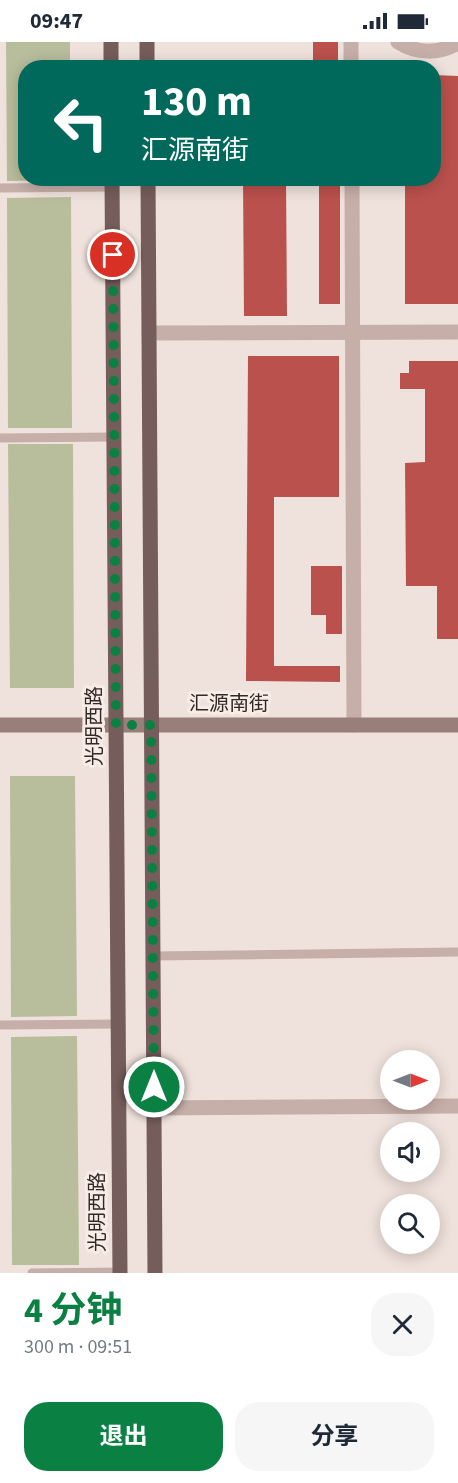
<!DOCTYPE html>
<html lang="zh">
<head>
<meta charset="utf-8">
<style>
  :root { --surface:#fff; --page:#f6f6f7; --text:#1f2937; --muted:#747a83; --accent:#0b8043 }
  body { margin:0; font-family:"Source Sans 3","Noto Sans SC",sans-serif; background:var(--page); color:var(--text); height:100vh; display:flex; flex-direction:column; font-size:22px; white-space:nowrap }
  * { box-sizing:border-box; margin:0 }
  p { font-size:20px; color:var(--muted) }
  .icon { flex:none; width:33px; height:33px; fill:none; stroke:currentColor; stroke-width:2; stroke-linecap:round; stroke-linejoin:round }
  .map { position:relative; height:1231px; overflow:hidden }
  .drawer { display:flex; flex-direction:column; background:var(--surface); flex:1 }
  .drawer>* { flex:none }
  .guide { position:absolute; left:18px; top:18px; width:423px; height:126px; border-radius:24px; box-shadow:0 3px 15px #0003; background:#00695c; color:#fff; overflow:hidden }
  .needle { width:39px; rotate:90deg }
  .controls { position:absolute; left:380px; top:1008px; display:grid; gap:12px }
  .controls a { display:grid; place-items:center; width:60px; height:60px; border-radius:50%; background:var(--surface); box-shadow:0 3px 15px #0003; font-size:30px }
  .pin { position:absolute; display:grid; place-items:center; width:51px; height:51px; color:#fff; margin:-26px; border:3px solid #fff; border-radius:50%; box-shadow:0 2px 6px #0007 }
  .me { position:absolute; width:66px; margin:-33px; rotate:0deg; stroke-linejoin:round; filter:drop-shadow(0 0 4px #0008) }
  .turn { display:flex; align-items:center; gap:21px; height:126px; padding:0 24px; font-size:27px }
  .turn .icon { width:78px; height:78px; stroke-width:2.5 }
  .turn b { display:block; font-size:42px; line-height:51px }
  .round { display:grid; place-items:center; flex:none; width:63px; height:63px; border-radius:24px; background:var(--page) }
  .headline { display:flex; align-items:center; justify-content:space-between; height:102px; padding:0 24px }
  h1 { font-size:36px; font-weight:700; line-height:45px; color:var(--accent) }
  .action { display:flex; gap:12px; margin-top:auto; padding:12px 24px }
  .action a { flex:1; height:69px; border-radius:24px; background:var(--accent); color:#fff; font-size:24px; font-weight:700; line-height:69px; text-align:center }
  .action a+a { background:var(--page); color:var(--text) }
  .status { display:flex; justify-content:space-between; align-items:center; height:42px; padding:0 30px; background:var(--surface); direction:ltr }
  .status svg { height:16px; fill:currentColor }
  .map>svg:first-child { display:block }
  .green { fill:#b8bd9c }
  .building { fill:#bb514d }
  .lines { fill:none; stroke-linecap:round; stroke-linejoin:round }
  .lane { stroke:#c6afa8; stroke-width:9 }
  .street { stroke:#c6afa8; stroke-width:15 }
  .secondary { stroke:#997f79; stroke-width:15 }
  .primary { stroke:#745d5a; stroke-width:15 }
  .route { stroke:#0b8043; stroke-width:10; stroke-dasharray:0 18 }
  .labels { text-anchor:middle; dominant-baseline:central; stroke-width:6; stroke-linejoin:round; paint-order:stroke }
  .street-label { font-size:20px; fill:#332927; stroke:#f7ece6 }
</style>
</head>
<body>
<div class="status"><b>09:47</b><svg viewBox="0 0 49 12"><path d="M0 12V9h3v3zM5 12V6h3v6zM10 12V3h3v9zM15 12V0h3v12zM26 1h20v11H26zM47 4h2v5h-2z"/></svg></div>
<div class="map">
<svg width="458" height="1231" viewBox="0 0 458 1231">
  <rect width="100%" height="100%" fill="#efe1db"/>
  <g class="green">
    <polygon points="6,0 70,0 70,25 26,26 26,136 71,138 7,139"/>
    <polygon points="71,155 72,386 8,386 7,156"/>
    <polygon points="8,402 73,402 74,646 10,646"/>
    <polygon points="10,734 75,734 77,974 11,975"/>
    <polygon points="77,994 79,1223 12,1223 11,995"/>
  </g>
  <g class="building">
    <rect x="313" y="0" width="25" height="26"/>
    <polygon points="434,33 458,34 458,262 405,262 405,136 434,136"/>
    <polygon points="243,136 286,136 287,274 244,274"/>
    <rect x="319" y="136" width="21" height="126"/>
    <polygon points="248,314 339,314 339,455 274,455 274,624 340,624 340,640 246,639"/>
    <polygon points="409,319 458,319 458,597 437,597 437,544 406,544 405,421 425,420 425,347 400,347 400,331 409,331"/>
    <polygon points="311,524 342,524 342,592 326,592 326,573 311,573"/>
  </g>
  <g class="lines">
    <g class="lane">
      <polyline points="0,146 112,145"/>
      <polyline points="0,396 114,395"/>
      <polyline points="153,914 458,910"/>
      <polyline points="0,983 118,982"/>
      <polyline points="32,1231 120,1230"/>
    </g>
    <g class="street">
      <polyline points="351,0 351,26"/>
      <path d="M398,0c19,12 41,12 60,1"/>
      <polyline points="352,136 354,683"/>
      <polyline points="149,291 458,290"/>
      <polyline points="154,1066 458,1064"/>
    </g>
    <polyline class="secondary" points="0,683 458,683"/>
    <g class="primary">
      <polyline points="111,0 111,26"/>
      <polyline points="147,0 147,26"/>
      <polyline points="112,136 120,1231"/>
      <polyline points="148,136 155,1231"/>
    </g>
  </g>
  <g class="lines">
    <polyline class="route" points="113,213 116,683 151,683 154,1045"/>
  </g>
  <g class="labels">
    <g class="street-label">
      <text x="229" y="662">汇源南街</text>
      <text transform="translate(95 684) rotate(-90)">光明西路</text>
      <text transform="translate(98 1170) rotate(-90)">光明西路</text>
    </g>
  </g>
</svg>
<div class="controls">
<a><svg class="needle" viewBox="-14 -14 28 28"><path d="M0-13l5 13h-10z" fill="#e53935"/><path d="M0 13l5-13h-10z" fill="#747a83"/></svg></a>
<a><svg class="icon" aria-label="sound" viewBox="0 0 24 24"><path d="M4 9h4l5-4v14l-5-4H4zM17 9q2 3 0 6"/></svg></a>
<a><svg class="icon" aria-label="search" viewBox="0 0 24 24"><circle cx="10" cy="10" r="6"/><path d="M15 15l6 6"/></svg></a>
</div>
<div class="pin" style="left:113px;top:213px;background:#d93025"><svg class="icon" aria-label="arrive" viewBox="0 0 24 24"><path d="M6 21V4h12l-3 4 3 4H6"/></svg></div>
<svg class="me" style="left:154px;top:1045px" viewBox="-20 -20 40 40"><circle r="17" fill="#0b8043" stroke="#fff" stroke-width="3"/><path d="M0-11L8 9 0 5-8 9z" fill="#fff"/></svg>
<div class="guide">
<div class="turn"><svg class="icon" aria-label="left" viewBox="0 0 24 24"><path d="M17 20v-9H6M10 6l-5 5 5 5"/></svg><div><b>130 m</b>汇源南街</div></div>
</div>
</div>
<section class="drawer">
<div class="headline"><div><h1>4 分钟</h1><p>300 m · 09:51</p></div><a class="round"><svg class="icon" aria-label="close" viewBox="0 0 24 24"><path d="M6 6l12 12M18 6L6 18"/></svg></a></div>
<div class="action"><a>退出</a><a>分享</a></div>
</section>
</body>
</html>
